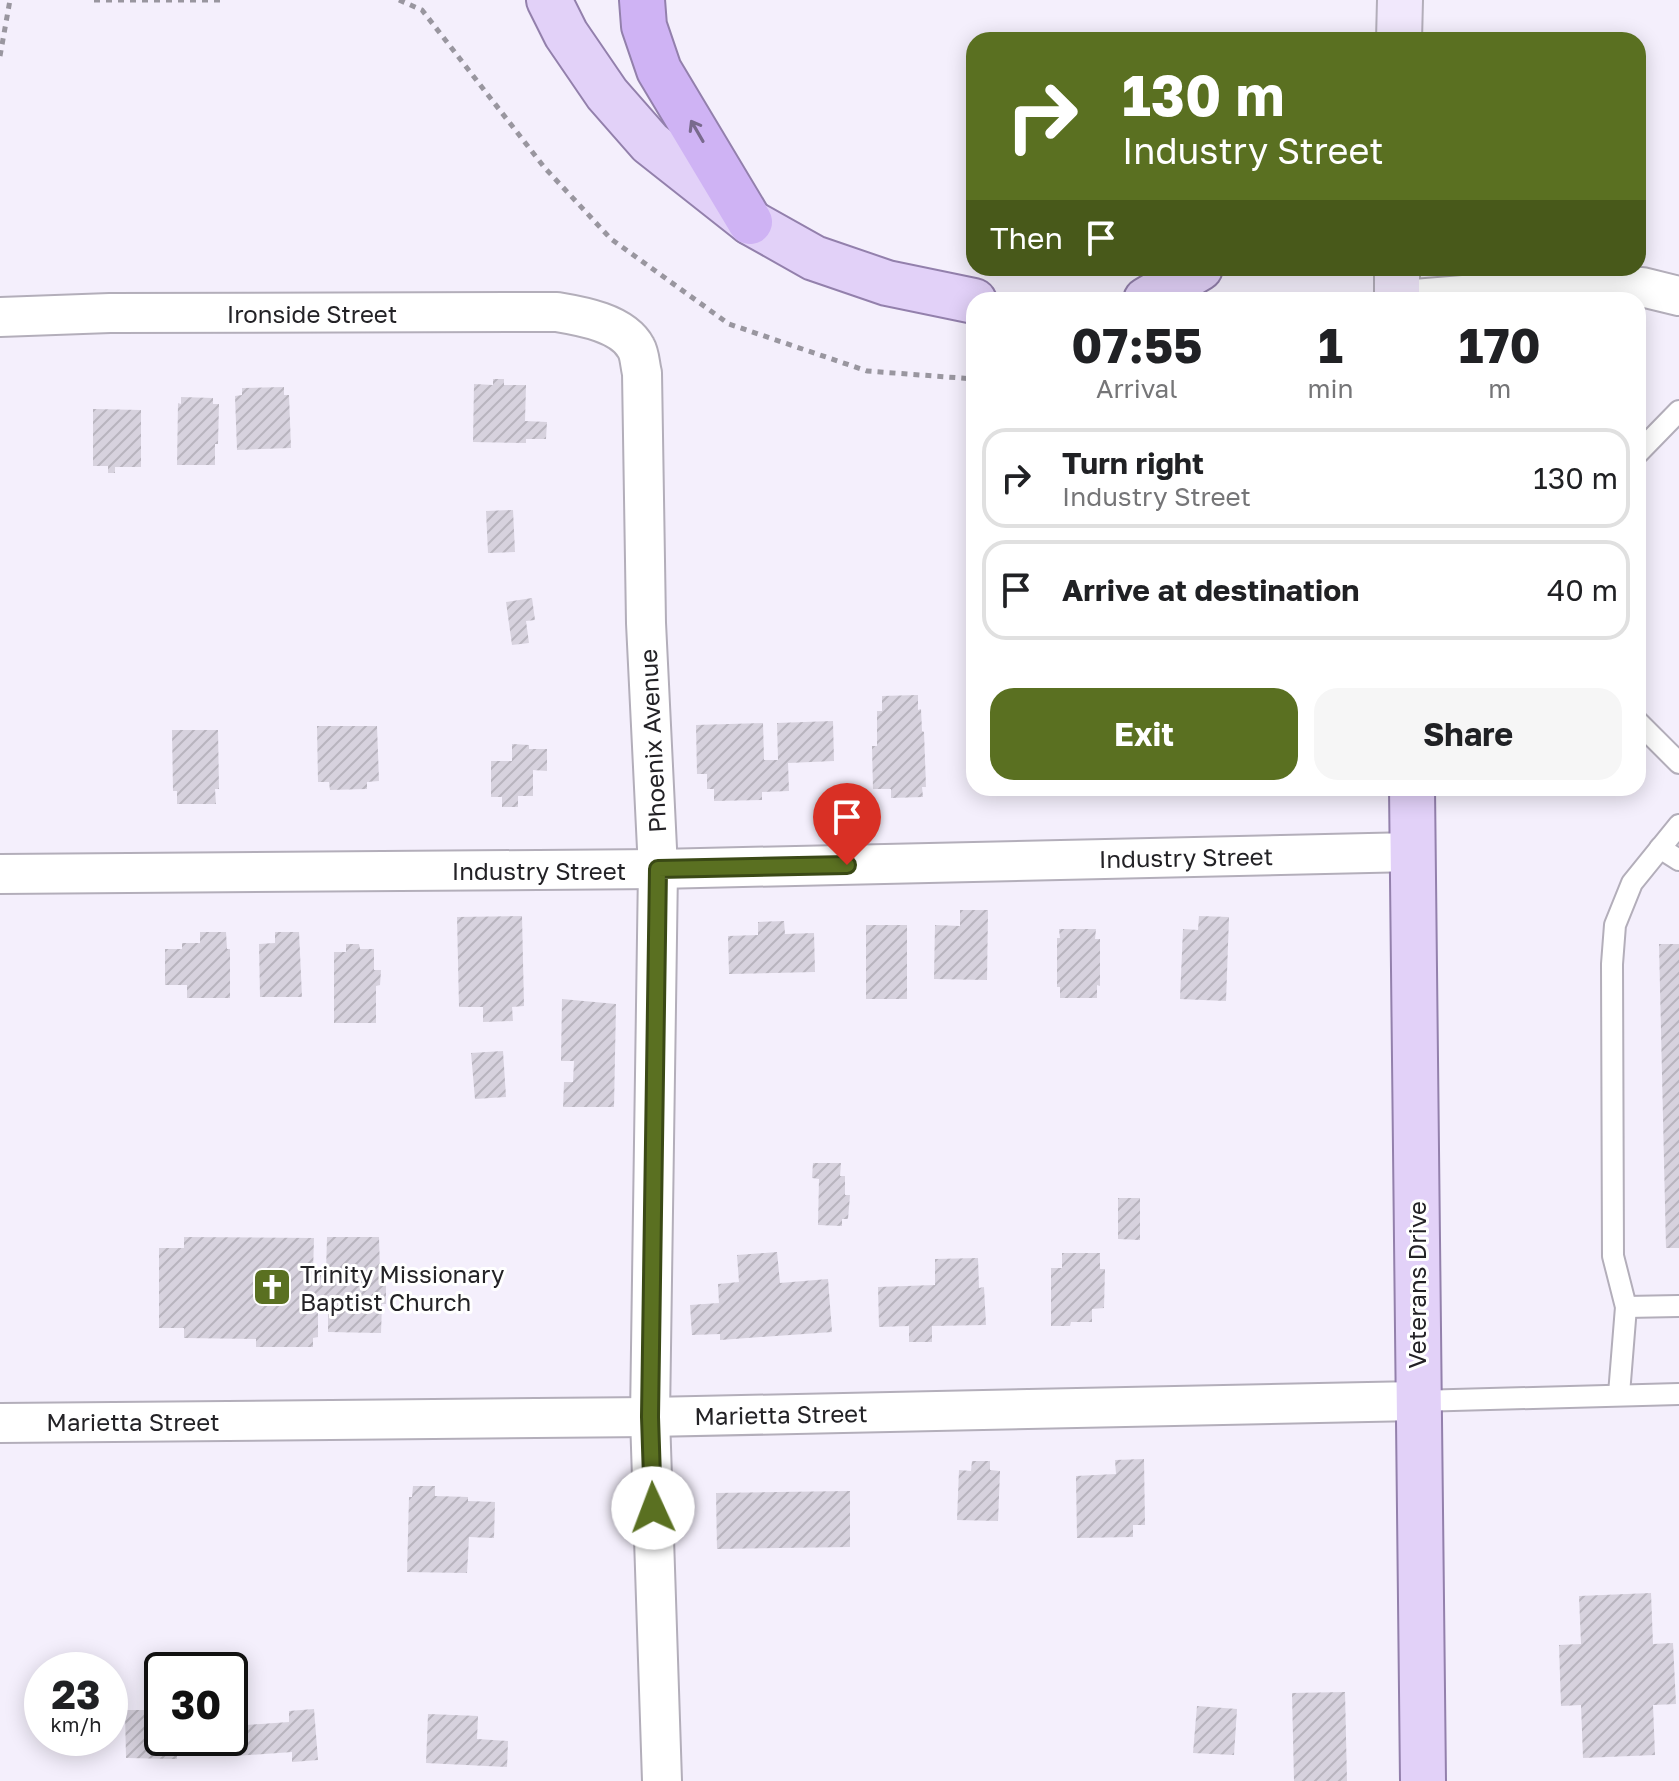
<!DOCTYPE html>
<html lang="en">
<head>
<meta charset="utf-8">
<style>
  :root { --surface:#fff; --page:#f6f6f6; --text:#202124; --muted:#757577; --line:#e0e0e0; --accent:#5a7021 }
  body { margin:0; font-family:"Golos Text",sans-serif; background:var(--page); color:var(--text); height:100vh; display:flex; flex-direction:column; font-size:30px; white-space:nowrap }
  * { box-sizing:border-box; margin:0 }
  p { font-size:26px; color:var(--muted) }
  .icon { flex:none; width:44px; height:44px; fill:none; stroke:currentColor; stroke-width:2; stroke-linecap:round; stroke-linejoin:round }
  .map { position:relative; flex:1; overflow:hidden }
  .side { position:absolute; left:966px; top:292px; width:680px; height:504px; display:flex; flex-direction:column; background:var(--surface); border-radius:24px; box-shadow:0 4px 20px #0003 }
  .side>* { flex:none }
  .guide { position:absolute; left:966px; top:32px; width:680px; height:244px; border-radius:24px; box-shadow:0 4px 20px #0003; background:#5a7021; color:#fff; overflow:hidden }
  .speed { position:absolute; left:24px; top:1652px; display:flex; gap:16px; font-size:40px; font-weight:700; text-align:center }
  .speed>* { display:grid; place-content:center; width:104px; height:104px; border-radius:50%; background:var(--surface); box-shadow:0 4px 20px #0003; line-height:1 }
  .speed small { font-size:20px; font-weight:400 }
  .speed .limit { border:4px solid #111; border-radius:12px; background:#fff; color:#111 }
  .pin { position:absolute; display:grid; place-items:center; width:68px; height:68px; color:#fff; margin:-82px -34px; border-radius:50% 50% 50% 0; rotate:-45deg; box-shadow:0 0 8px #0007 }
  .pin .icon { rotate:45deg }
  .me { position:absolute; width:88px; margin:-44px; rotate:358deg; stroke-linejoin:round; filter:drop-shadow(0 0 6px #0008) }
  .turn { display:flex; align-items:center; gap:28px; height:168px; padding:0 24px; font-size:36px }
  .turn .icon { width:104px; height:104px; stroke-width:2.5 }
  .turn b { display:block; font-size:56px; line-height:68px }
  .then { display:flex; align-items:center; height:76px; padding:0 24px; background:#0003; gap:16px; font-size:30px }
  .eta { display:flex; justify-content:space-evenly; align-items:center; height:136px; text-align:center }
  .eta b { font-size:48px; font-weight:700; line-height:56px }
  .cta { display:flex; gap:16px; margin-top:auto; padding:16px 24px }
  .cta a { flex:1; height:92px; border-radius:24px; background:var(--accent); color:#fff; font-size:32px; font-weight:700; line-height:92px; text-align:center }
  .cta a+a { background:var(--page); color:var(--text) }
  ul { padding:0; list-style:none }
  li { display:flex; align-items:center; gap:24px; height:100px; margin:0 16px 12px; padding:0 8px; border:4px solid var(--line); border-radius:24px }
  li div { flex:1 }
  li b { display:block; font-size:30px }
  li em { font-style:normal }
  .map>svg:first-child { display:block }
  .building { fill:url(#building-hatch) }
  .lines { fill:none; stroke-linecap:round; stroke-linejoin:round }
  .lane-casing { stroke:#b3aeba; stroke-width:24 }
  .street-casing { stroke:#b3aeba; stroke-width:42 }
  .secondary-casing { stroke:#b3aeba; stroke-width:48 }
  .primary-casing { stroke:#9380ac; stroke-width:48 }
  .highway-casing { stroke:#9380ac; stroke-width:48 }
  .path { stroke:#99969f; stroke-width:5; stroke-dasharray:6 6; stroke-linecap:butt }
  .lane { stroke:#fff; stroke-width:20 }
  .street { stroke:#fff; stroke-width:38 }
  .secondary { stroke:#f1e8fc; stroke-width:44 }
  .primary { stroke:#e2d1f8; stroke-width:44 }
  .highway { stroke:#cfb3f4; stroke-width:44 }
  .oneway { stroke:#796a8d }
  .route-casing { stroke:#3a4915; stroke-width:20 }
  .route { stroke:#5a7021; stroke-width:14 }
  .labels { text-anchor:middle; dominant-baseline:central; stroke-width:6; stroke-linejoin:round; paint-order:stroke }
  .street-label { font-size:24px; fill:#232226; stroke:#fff }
  .poi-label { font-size:24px; fill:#232226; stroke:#fff; text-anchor:start }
</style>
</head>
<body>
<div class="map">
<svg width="1679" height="1781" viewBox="0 0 1679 1781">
  <defs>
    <pattern id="building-hatch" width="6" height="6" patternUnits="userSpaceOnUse" patternTransform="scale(2)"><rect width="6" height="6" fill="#d7d2de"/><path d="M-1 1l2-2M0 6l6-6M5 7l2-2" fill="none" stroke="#b8b4be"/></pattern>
  </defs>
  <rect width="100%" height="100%" fill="#f4effc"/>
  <g class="building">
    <polygon points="493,379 504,379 504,385 526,385 525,421 547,422 546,439 526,439 526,443 473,442 474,384 493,385"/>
    <polygon points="284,387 284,395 289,395 291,448 237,450 235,396 242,395 242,388"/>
    <polygon points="181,397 213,398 213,404 219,404 218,444 215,444 215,465 177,465 178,403 181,404"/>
    <polygon points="93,409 141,410 141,467 115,467 115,473 108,473 108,466 93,466"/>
    <polygon points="513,510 515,552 488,553 486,511"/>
    <polygon points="532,598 535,620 526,621 529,643 512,645 506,602"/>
    <polygon points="918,695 918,710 921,709 922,731 924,732 926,787 922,787 923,797 891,798 891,789 873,789 872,746 877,746 877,711 882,711 882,696"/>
    <polygon points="833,721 834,761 788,763 789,791 762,792 762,800 714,801 714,789 707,789 707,774 697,774 696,725 763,723 764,760 778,760 777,723"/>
    <polygon points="317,726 377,726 379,781 367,782 367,789 330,790 329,782 318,782"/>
    <polygon points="172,730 218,730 219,789 215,789 216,804 177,804 177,791 173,791"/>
    <polygon points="512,744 529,745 529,749 547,749 547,771 533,770 533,796 518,796 518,807 502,807 502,797 491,797 491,761 512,761"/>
    <polygon points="1018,788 1054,788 1054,796 1018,795"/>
    <polygon points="960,910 988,910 987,980 934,979 935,925 960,926"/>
    <polygon points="522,916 524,1006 512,1007 513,1021 483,1022 483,1007 459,1007 457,917"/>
    <polygon points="1199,916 1229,917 1226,1001 1180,999 1183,929 1198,930"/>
    <polygon points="784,921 785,934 814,933 815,972 729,974 728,936 758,935 758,922"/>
    <rect x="866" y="925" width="41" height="74"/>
    <polygon points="1059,929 1096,929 1095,939 1100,939 1100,986 1097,985 1097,998 1060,998 1060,987 1057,987 1057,938 1060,938"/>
    <polygon points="200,932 226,932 227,949 230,949 230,998 187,998 187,985 165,985 165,949 182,949 182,943 200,943"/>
    <polygon points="275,932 299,932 302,997 260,997 259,944 275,943"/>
    <polygon points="346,944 359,944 360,949 374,949 374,970 381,970 380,985 376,986 376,1023 334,1023 334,952 346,952"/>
    <polygon points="1659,944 1679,944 1679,1248 1666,1248"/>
    <polygon points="562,999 616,1004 614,1107 563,1107 564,1082 573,1082 574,1061 561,1061"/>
    <polygon points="503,1051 506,1097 475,1099 471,1053"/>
    <polygon points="813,1163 841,1163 840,1176 845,1176 845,1195 850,1195 848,1219 842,1219 842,1226 818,1225 819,1179 812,1178"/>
    <polygon points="1118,1198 1140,1198 1140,1240 1118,1239"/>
    <polygon points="184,1237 314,1238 313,1273 326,1273 327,1237 379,1237 380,1272 386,1272 386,1304 382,1304 381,1333 328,1332 328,1301 318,1301 318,1337 313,1338 313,1347 256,1347 256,1339 184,1338 184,1328 159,1328 159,1248 184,1248"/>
    <polygon points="777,1252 780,1283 828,1279 832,1332 720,1340 720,1334 692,1335 690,1305 719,1303 718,1284 739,1282 737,1255"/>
    <polygon points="1062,1253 1100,1253 1100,1269 1105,1269 1104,1308 1092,1309 1092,1322 1071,1322 1070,1326 1051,1326 1051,1268 1062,1268"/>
    <polygon points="978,1258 979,1288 984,1287 986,1325 932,1326 932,1342 909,1342 909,1326 879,1327 878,1287 935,1285 935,1259"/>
    <polygon points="1144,1459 1145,1525 1133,1525 1133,1537 1077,1538 1076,1476 1116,1474 1115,1460"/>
    <polygon points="972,1461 990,1461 990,1470 1000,1471 998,1521 957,1520 959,1470 971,1471"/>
    <polygon points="413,1486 435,1486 435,1496 468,1497 468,1501 495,1502 494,1538 469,1537 467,1573 407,1572 409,1497 412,1497"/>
    <polygon points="850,1491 850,1547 717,1549 716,1493"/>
    <polygon points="1651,1593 1653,1644 1673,1643 1676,1704 1653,1705 1655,1755 1583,1758 1581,1705 1561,1706 1559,1645 1581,1644 1579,1596"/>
    <polygon points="1345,1692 1347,1781 1294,1781 1292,1693"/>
    <polygon points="1197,1706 1237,1709 1234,1755 1193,1753"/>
    <polygon points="314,1709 318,1760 292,1762 292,1752 235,1756 233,1726 289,1722 289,1711"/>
    <polygon points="125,1710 162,1710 162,1738 177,1738 177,1759 126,1758"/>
    <polygon points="428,1714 478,1716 477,1739 508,1741 507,1767 426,1763"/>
  </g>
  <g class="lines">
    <g class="lane-casing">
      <g id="lane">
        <polyline points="1638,453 1679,411"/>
        <polyline points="1638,722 1679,763"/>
        <polyline points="1660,848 1679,860"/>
        <polyline points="1626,1307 1679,1306"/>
        <polyline points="1619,1394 1626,1307 1613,1256 1612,964 1615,925 1632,883 1679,825"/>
        <polyline points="1417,1401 1679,1394"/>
      </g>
    </g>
    <g class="street-casing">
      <g id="street">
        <polyline points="1402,300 1525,290 1642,287 1679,296"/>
        <path d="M0,317l110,-4 447,-1c24,4 66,11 79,36 4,7 4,18 6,25l4,250 12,246 -8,548 12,364"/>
        <polyline points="0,874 658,869 1413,852"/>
        <polyline points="0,1423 650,1417 1417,1401"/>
      </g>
    </g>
    <g class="secondary-casing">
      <g id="secondary">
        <polyline points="1399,40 1400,0"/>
        <polyline points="1397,300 1397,268"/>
      </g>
    </g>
    <g class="primary-casing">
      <g id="primary">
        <polyline points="549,0 566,34 607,94 650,143 750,222 814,258 887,283 974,301"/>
        <polyline points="1146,300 1200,268"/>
        <polyline points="1412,788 1423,1781"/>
      </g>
    </g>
    <g class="highway-casing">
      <polyline id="highway" points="642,0 644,26 659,70 750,222"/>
    </g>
    <g class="path">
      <polyline points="94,0 224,0"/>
      <polyline points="399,0 422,10 544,167 611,239 729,324 867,371 974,379"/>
      <polyline points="0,56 10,0"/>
    </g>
    <use href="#lane" class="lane"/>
    <use href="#street" class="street"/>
    <use href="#secondary" class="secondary"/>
    <use href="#primary" class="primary"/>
    <use href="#highway" class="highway"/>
  </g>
  <defs><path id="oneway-shaft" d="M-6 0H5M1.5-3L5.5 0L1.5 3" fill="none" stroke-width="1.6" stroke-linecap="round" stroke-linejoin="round" transform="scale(2)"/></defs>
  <use class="oneway" href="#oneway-shaft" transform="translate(697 131) rotate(-120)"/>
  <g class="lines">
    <g class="route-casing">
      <polyline id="route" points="653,1508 650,1417 658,869 847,865"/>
    </g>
    <use href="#route" class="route"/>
  </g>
  <defs>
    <g id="church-square" transform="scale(2)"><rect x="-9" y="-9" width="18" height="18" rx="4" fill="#5a7021" stroke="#fff"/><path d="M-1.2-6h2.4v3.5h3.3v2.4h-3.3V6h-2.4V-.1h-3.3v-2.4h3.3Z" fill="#fff"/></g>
  </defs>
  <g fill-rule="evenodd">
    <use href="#church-square" x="272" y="1287"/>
  </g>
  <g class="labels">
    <g class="street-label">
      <text x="312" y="313">Ironside Street</text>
      <text transform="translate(652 741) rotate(-93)">Phoenix Avenue</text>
      <text transform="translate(1186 857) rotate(-1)">Industry Street</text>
      <text x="539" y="870">Industry Street</text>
      <text transform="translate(1416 1285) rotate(-90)">Veterans Drive</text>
      <text transform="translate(781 1414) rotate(-1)">Marietta Street</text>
      <text x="133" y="1421">Marietta Street</text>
    </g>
    <g class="poi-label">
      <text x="300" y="1273">Trinity Missionary<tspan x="300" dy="28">Baptist Church</tspan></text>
    </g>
  </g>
</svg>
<div class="speed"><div>23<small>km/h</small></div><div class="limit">30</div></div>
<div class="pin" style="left:847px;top:865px;background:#d93025"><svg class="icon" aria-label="arrive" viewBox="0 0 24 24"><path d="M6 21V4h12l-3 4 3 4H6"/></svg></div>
<svg class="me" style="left:653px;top:1508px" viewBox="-20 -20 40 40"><circle r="19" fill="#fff"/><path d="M0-13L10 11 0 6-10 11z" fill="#5a7021"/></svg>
<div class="guide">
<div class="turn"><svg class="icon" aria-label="right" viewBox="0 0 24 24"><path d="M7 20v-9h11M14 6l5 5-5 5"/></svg><div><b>130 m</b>Industry Street</div></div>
<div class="then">Then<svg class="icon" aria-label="arrive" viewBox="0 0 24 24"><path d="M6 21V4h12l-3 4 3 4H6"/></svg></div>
</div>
<section class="side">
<div class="eta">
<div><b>07:55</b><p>Arrival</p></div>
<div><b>1</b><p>min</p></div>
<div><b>170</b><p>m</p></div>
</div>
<ul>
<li><svg class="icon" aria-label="right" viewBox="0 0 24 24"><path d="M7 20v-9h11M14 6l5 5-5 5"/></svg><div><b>Turn right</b><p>Industry Street</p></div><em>130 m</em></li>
<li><svg class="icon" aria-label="arrive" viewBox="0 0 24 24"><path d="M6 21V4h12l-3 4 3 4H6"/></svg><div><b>Arrive at destination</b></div><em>40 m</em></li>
</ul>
<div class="cta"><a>Exit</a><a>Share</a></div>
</section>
</div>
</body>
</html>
